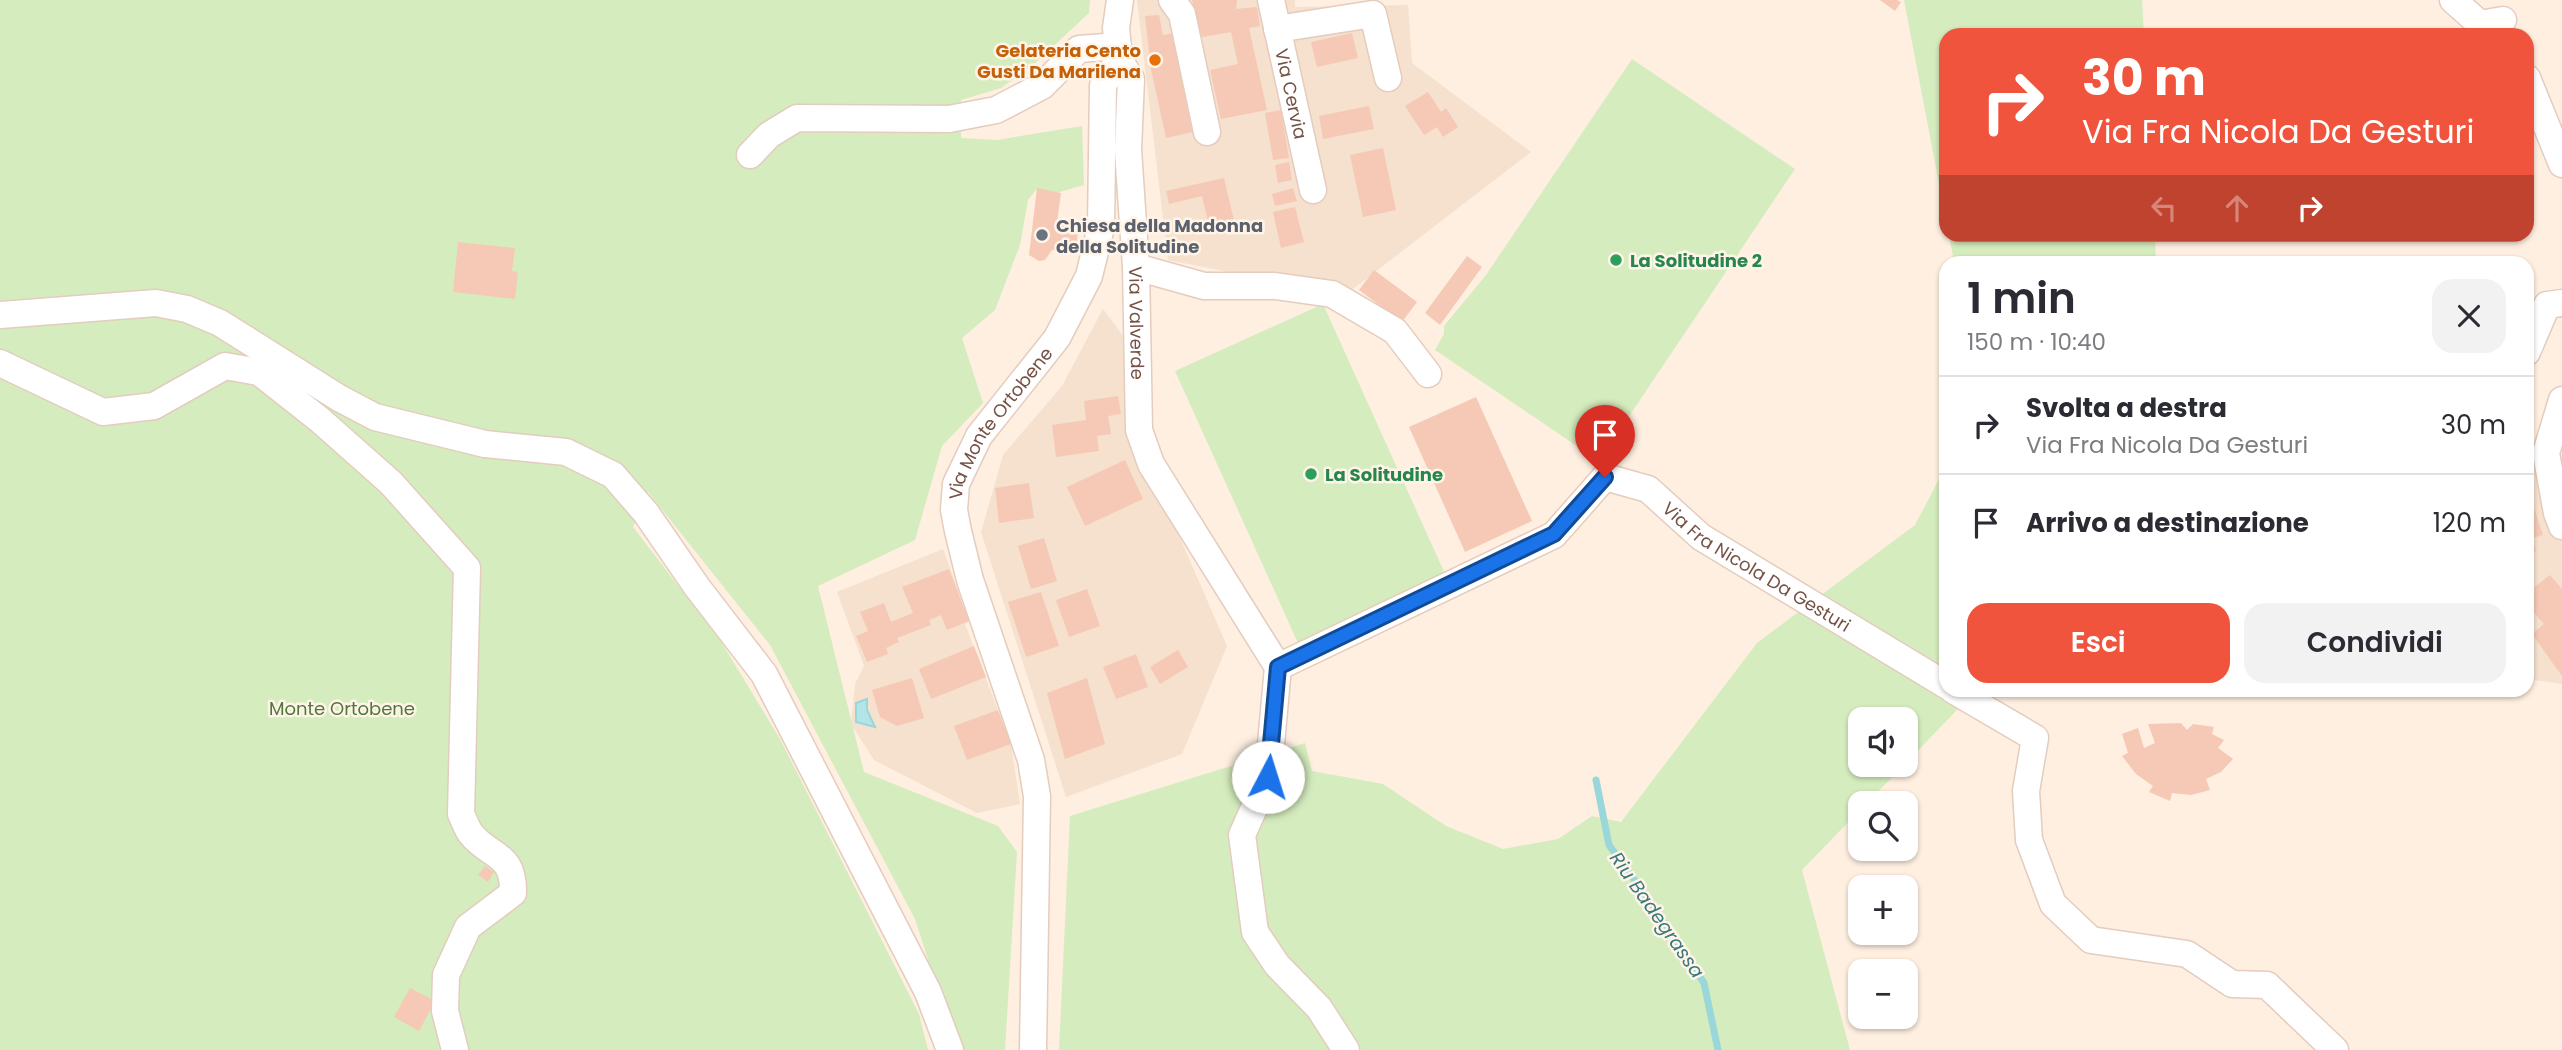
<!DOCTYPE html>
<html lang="it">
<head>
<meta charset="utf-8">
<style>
  :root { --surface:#fff; --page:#f2f2f3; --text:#2b2b33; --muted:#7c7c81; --line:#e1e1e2; --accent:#f0543c }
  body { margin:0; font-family:Poppins,sans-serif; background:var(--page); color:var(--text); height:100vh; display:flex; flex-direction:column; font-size:26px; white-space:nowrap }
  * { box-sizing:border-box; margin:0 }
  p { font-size:23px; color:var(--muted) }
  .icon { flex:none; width:38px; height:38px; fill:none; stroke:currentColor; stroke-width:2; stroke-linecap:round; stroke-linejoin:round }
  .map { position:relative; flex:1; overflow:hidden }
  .drawer { position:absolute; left:1939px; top:256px; width:595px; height:441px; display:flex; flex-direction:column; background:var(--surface); border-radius:21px; box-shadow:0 2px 5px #0004 }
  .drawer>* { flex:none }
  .guide { position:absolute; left:1939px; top:28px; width:595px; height:214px; border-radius:21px; box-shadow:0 2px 5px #0004; background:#f0543c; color:#fff; overflow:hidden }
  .buttons { position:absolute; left:1848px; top:707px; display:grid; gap:14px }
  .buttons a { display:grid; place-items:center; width:70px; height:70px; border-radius:14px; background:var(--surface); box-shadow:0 2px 5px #0004; font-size:35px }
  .pin { position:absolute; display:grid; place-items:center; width:60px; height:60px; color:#fff; margin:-72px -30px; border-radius:50% 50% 50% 0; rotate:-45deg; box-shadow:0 0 7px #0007 }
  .pin .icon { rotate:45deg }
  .me { position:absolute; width:77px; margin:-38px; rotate:5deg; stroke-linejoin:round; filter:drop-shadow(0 0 5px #0008) }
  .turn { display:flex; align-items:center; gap:24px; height:147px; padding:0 28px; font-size:32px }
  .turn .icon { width:91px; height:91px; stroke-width:2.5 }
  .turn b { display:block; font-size:49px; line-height:60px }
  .lanes { display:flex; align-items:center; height:66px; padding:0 28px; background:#0003; justify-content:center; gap:35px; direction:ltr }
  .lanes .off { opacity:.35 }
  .round { display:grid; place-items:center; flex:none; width:74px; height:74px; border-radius:21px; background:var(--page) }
  .overview { display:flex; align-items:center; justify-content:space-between; height:119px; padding:0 28px }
  h1 { font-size:42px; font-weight:600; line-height:52px }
  .cta { display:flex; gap:14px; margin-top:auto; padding:14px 28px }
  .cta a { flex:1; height:80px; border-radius:21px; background:var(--accent); color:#fff; font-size:28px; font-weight:600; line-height:80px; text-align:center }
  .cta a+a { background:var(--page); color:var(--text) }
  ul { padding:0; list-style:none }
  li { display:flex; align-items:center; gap:21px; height:98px; padding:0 28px; border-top:2px solid var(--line) }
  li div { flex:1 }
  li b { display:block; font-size:26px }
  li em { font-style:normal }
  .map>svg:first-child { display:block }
  .residential { fill:#f6e0ce }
  .green { fill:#d5ecbe }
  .water { fill:#b3e5e8; stroke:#99d7da; stroke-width:2 }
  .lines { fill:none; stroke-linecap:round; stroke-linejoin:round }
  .stream { stroke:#99d7da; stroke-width:7 }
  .building { fill:#f5c9b6 }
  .minor-casing { stroke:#e4ccbe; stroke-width:29 }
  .minor { stroke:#fff; stroke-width:26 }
  .route-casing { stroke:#114b97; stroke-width:18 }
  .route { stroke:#1a73e8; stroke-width:12 }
  .food-dot { fill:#e8710a; stroke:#fff4e8; stroke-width:2.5 }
  .worship-dot { fill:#6b7280; stroke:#fff4e8; stroke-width:2.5 }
  .leisure-dot { fill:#2e9e5b; stroke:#fff4e8; stroke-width:2.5 }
  .labels { text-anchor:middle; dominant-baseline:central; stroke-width:5; stroke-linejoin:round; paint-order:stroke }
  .food-label { font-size:18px; font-weight:bold; fill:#c56008; stroke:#fff4e8; text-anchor:end }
  .street-label { font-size:18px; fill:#765246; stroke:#fff4e8 }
  .worship-label { font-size:18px; font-weight:bold; fill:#5b616d; stroke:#fff4e8; text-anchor:start }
  .leisure-label { font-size:18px; font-weight:bold; fill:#27864d; stroke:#fff4e8; text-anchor:start }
  .park-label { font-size:18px; fill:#52773b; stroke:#fff4e8 }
  .water-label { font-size:19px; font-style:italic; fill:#39787d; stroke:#fff4e8 }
</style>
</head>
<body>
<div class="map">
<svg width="2562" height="1050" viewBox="0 0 2562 1050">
  <rect width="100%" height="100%" fill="#feefe0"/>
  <g class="residential">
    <polygon points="1137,0 1295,0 1295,7 1408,5 1412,63 1531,152 1345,295 1293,274 1234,273 1168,260"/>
    <polygon points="1103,309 1124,337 1170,515 1227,646 1182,754 1066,797 981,532 1003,455 1062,386"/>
    <polygon points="2527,441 2551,444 2562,459 2562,684 2527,679"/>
    <polygon points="943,549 969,621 965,624 1011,744 1020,804 977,813 874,760 851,724 855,684 864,666 837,592"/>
  </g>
  <g class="green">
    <polygon points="0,0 1090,0 1089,13 1033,65 1001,88 961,100 961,138 997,140 1082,126 1084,185 1056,193 1036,190 1028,200 1020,245 995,310 962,338 983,403 942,446 915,540 818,586 864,772 998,826 1017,852 1005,1050 957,1050 915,919 770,645 648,492 633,527 720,640 780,739 919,1014 928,1050 0,1050"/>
    <polygon points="1904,0 2142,0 2144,35 1946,35 1946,221"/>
    <polygon points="1632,59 1795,169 1599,461 1435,350 1444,334 1444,326 1486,275"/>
    <polygon points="1949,235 2155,235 2156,262 1954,262"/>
    <polygon points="1323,304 1446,576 1298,643 1175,371"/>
    <polygon points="1946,466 1946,690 1976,690 1906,763 1906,719 1860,719 1860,765 1904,765 1867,803 1860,803 1860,810 1802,870 1850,1050 1059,1050 1070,816 1305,743 1312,771 1383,784 1446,826 1503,849 1558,839 1592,816 1621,822 1757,643 1915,525"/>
  </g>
  <polygon class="water" points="867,699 867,710 875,727 856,722 856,703"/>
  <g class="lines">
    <polyline class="stream" points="1596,780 1609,845 1654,907 1704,983 1718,1050"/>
  </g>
  <g class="building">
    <polygon points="1192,0 1237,0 1236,9 1257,7 1260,26 1249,28 1267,110 1221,119 1210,70 1238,64 1231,32 1202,37"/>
    <polygon points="1880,0 1897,0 1901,2 1895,11"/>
    <polygon points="1159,15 1163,35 1180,32 1201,130 1166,138 1151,69 1145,16"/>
    <polygon points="1352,33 1358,58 1317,67 1311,42"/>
    <polygon points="1428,92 1441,112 1446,108 1458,127 1443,137 1437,127 1424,135 1405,106"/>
    <polygon points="1369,106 1374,129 1323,139 1319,116"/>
    <polygon points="1281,110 1289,158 1273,160 1265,113"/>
    <polygon points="1383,148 1396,210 1363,217 1350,155"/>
    <polygon points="1289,162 1292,180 1278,183 1275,165"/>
    <polygon points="1224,178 1236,229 1211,235 1202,196 1169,204 1166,191"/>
    <polygon points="1037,188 1061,193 1057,222 1079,225 1075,254 1052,250 1045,260 1039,261 1029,255"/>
    <polygon points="1293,188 1297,201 1275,206 1272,194"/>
    <polygon points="1295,207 1304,242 1281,248 1273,212"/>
    <polygon points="458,242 515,248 512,271 518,272 515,299 453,292"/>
    <polygon points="1467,256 1482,267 1440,325 1425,313"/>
    <polygon points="1374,270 1417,302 1402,322 1359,290"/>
    <polygon points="1118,396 1121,414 1108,416 1111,434 1097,436 1099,451 1056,457 1052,425 1086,420 1084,401"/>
    <polygon points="1476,397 1532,521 1465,552 1409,427"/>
    <polygon points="1125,460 1143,499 1085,526 1067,487"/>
    <polygon points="2527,467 2533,505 2543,535 2532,538 2536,551 2527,554"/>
    <polygon points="1029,483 1034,518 999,523 995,488"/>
    <polygon points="1044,538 1057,581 1031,589 1018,546"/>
    <polygon points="949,569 969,621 947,630 941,615 929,620 931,625 897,638 899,642 886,648 888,654 867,662 856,636 868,631 860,612 884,603 891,622 913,613 902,587"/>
    <polygon points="2550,575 2562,589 2562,676 2532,634 2544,624 2527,604 2527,593"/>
    <polygon points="1087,589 1100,626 1069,637 1056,600"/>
    <polygon points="1041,592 1059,646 1026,657 1008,602"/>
    <polygon points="974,646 986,677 931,699 919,669"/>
    <polygon points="1178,650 1188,667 1160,684 1150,667"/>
    <polygon points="1136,654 1148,687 1116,699 1103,667"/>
    <polygon points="912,678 924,718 897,726 880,717 872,690"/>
    <polygon points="1087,678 1105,744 1065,759 1047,693"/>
    <polygon points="998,710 1011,744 967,760 954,726"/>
    <polygon points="2181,723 2187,730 2193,724 2214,727 2212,734 2224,740 2218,748 2233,759 2221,772 2206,779 2210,790 2191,795 2172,793 2170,801 2149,792 2153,786 2136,774 2122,756 2128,753 2122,734 2138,728 2144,748 2155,743 2148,724"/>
    <polygon points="485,866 494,872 488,882 478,875"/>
    <polygon points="410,988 435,1001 419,1031 394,1017"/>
  </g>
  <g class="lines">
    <g class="minor-casing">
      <g id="minor">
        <path id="s1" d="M1120,0l-4,28 3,31 12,20 -3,71 8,117 3,163 12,34 127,203 -10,110 -26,58 13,97 22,33 42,43 27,42"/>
        <polyline points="1172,0 1182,14 1207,132"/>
        <path id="s2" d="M1271,0l42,190"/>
        <polyline points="2453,0 2480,24 2503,20"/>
        <polyline points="1277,29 1373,14 1388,78"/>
        <polyline points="2527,78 2562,164"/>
        <polyline points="750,155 769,135 797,118 949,119 996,110 1042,86 1079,49 1118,46"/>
        <polyline points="1136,267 1204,286 1275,286 1332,294 1395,331 1428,374"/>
        <polyline points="0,315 156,303 187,309 220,323 339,398 375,417 485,444 566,452 613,475 646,513 697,587 764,674 928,992 950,1050"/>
        <polyline points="2527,352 2547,305 2562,303"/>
        <path d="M0,363l103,49 51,-6 71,-40 34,6 61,48 71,63 76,85 -6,246c3,6 6,15 10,20 19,24 43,18 42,59l-45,34 -22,48 -1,36 10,39"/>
        <polyline points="2562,400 2546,453 2557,513 2562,526"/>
        <path id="s3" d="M1278,667l276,-132 51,-58 43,12 53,48 245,148"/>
        <polyline points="1953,690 2035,738 2026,791 2029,840 2053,904 2091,940 2187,954 2232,984 2267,985 2335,1050"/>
        <path id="s4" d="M1033,1050l4,-254 -6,-36 -61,-180 -12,-49 -4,-21 2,-26 23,-48 78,-98 32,-62 12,-49 2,-142 16,-26"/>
      </g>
    </g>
    <use href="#minor" class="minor"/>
  </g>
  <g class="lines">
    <g class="route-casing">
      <polyline id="route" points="1268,777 1278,667 1554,534 1605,477"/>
    </g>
    <use href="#route" class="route"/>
  </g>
  <circle class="food-dot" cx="1155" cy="60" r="7"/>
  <circle class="worship-dot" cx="1042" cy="235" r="7"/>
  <g class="leisure-dot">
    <circle cx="1616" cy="260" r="7"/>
    <circle cx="1311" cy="474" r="7"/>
  </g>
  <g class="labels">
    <g class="food-label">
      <text x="1141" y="50">Gelateria Cento<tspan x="1141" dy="21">Gusti Da Marilena</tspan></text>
    </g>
    <g class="street-label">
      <text stroke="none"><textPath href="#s2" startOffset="96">Via Cervia</textPath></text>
      <text stroke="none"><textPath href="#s1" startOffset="327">Via Valverde</textPath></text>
      <text stroke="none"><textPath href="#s4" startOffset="653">Via Monte Ortobene</textPath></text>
      <text stroke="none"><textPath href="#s3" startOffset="562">Via Fra Nicola Da Gesturi</textPath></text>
    </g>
    <g class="worship-label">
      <text x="1056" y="225">Chiesa della Madonna<tspan x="1056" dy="21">della Solitudine</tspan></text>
    </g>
    <g class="leisure-label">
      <text x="1630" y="260">La Solitudine 2</text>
      <text x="1325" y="474">La Solitudine</text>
    </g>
    <g class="park-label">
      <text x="342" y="708">Monte Ortobene</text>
    </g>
    <g class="water-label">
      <text transform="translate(1657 915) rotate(55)">Riu Badegrassa</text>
    </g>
  </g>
</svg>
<div class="buttons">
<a><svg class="icon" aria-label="sound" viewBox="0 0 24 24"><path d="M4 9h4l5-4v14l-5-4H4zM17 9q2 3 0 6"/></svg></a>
<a><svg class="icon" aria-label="search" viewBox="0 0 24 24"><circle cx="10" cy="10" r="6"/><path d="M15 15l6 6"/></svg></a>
<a>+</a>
<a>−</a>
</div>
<div class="pin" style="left:1605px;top:477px;background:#d93025"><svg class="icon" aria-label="arrive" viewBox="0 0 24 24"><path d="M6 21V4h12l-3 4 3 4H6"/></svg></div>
<svg class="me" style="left:1268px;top:777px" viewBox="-20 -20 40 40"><circle r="19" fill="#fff"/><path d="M0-13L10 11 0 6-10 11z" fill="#1a73e8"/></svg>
<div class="guide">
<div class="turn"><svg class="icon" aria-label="right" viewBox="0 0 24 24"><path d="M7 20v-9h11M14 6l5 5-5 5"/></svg><div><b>30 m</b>Via Fra Nicola Da Gesturi</div></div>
<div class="lanes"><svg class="icon off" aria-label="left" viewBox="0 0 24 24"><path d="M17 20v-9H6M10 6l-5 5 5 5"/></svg><svg class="icon off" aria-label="ahead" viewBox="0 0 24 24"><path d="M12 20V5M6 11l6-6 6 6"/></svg><svg class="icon" aria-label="right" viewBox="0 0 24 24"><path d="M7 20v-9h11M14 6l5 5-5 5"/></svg></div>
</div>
<section class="drawer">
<div class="overview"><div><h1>1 min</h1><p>150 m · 10:40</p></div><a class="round"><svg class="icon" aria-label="close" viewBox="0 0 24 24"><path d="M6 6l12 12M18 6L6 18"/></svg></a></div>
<ul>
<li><svg class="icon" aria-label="right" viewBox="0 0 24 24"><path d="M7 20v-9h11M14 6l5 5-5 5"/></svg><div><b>Svolta a destra</b><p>Via Fra Nicola Da Gesturi</p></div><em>30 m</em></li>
<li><svg class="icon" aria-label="arrive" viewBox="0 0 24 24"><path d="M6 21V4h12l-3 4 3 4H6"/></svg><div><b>Arrivo a destinazione</b></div><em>120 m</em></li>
</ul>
<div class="cta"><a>Esci</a><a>Condividi</a></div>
</section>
</div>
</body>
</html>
